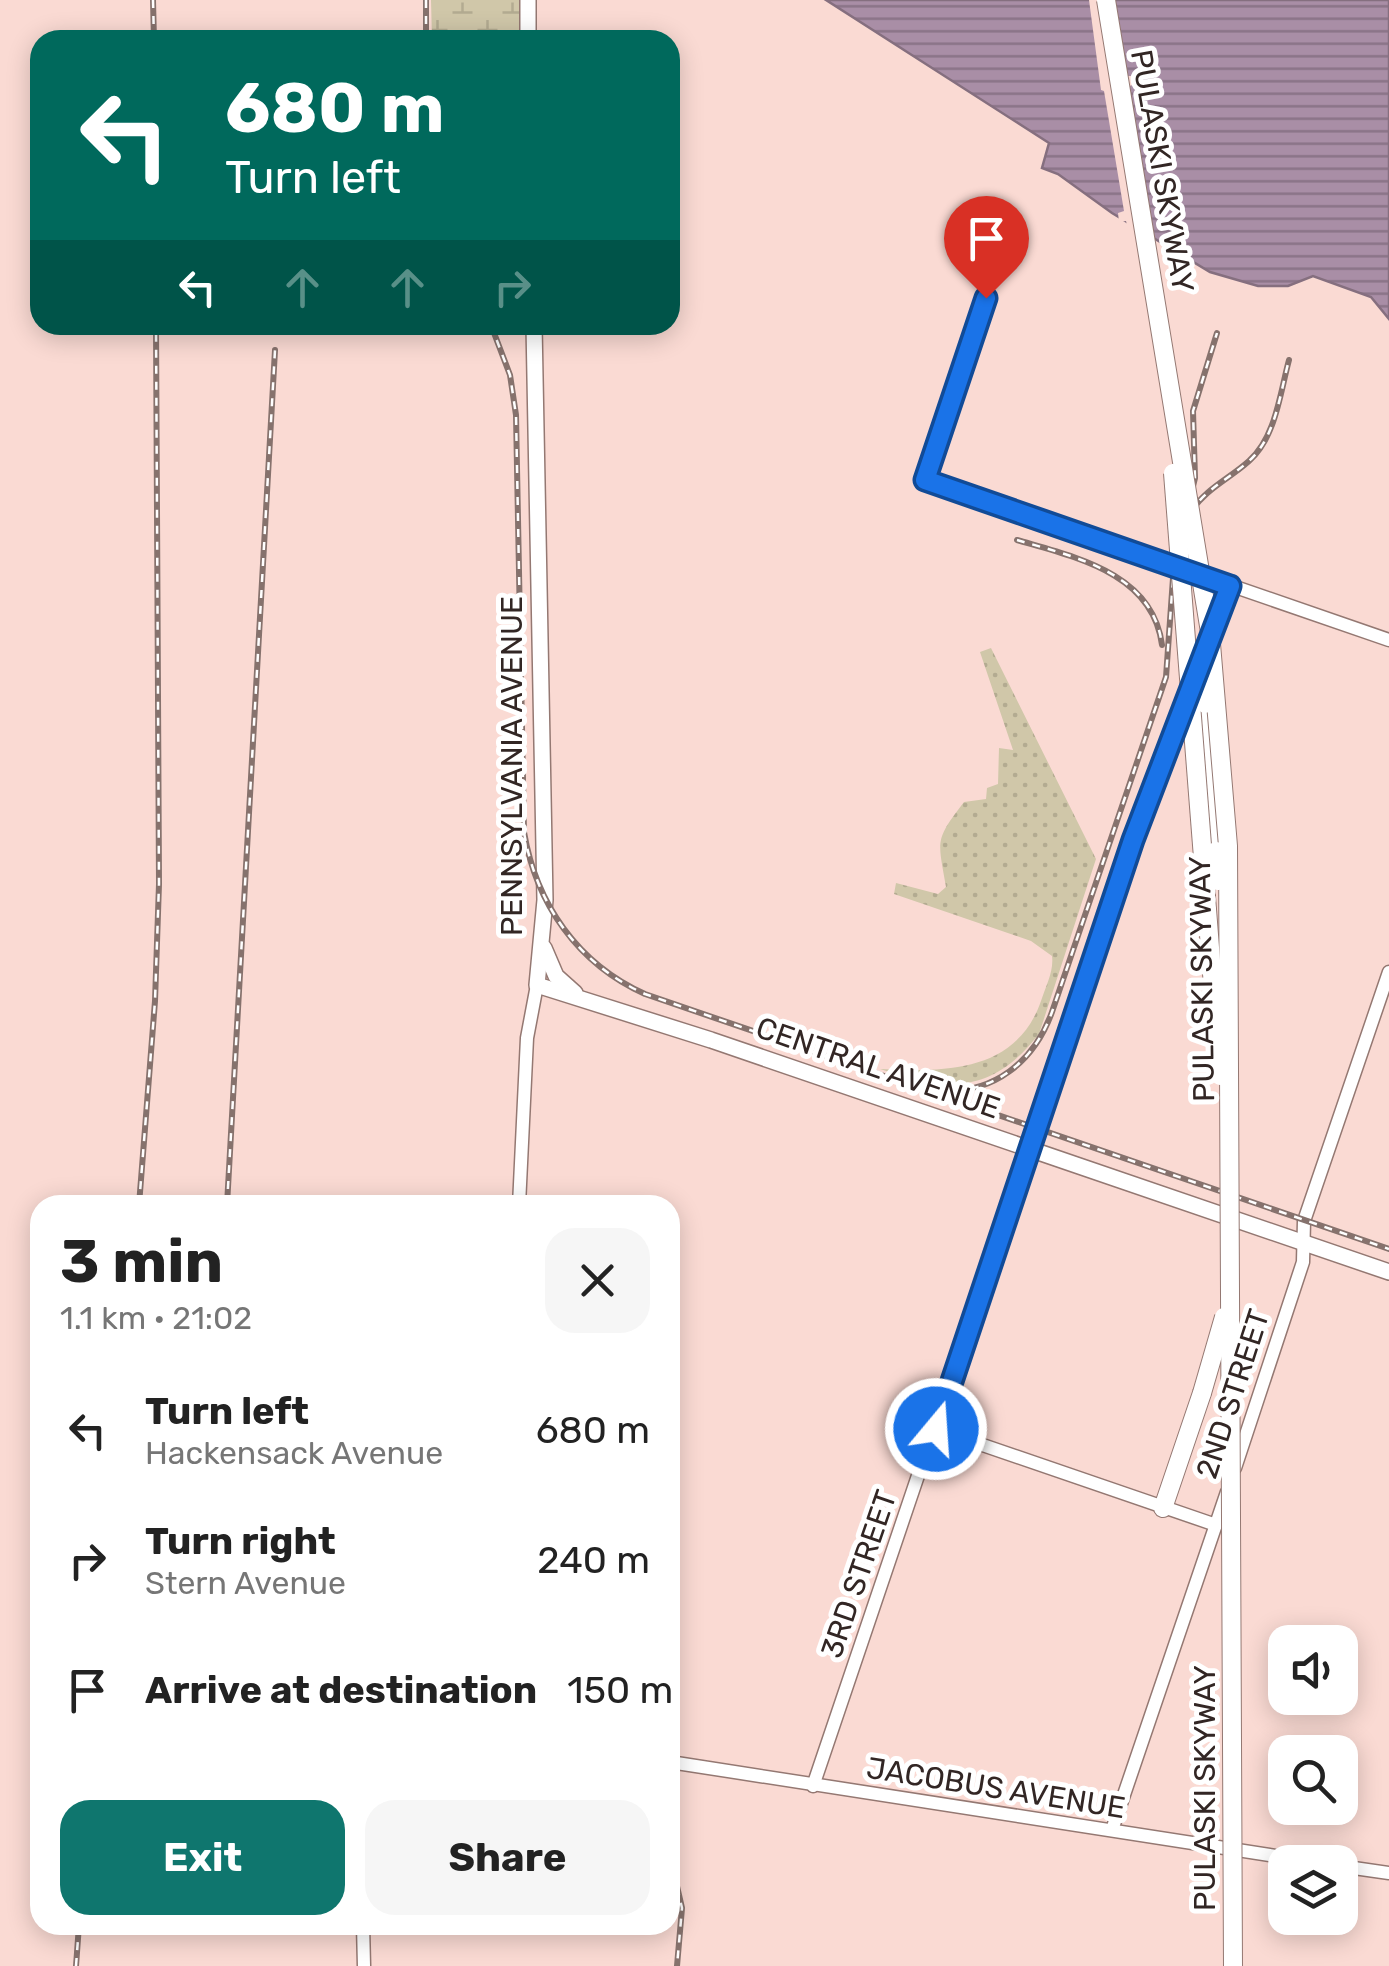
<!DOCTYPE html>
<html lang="en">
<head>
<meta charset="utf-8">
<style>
  :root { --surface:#fff; --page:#f6f6f6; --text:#222; --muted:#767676; --accent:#0f766e }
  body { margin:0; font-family:Rubik,sans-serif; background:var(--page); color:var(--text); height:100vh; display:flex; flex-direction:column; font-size:38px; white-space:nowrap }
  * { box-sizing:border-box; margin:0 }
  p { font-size:32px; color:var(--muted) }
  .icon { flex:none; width:55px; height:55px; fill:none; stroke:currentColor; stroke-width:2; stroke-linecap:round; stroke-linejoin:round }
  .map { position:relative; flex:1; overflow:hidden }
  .sheet { position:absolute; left:30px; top:1195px; width:650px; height:740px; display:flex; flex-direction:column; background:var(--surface); border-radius:30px; box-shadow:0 5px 25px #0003 }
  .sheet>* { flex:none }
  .hud { position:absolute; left:30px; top:30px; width:650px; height:305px; border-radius:30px; box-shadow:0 5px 25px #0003; background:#00695c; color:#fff; overflow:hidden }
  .tools { position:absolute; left:1268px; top:1625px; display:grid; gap:20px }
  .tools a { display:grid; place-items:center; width:90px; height:90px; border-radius:20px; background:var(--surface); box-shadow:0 5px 25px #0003; font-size:50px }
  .pin { position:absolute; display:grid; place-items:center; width:85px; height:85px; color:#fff; margin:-102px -42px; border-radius:50% 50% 50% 0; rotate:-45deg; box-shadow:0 0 10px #0007 }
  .pin .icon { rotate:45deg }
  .me { position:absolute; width:110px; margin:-55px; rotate:18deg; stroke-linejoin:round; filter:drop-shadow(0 0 8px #0008) }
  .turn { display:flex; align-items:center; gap:35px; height:210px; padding:0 30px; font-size:45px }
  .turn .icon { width:130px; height:130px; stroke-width:2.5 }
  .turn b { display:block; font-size:70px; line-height:85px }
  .lanes { display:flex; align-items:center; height:95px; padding:0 30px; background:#0003; justify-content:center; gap:50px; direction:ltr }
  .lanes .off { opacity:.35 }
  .round { display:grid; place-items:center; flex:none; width:105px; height:105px; border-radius:30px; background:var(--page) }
  .headline { display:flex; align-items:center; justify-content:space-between; height:170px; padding:0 30px }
  h1 { font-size:60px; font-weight:700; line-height:75px }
  .primary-button { display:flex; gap:20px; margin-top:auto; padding:20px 30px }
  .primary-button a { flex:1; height:115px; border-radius:30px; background:var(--accent); color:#fff; font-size:40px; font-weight:700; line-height:115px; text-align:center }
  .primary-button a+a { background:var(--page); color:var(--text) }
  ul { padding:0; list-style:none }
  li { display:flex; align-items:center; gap:30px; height:130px; padding:0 30px }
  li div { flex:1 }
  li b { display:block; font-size:38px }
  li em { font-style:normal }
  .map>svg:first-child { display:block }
  .grass { fill:url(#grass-dots) }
  .wetland { fill:url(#wetland-marsh) }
  .water { fill:url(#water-rules); stroke:#856f7f; stroke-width:2.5 }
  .pier { fill:#fadad3 }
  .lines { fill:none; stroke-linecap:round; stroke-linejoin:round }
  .minor-casing { stroke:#947872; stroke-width:15 }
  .major-casing { stroke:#947872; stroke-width:18 }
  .highway-casing { stroke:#947872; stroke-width:20 }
  .minor { stroke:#fff; stroke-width:12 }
  .major { stroke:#fff; stroke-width:15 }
  .highway { stroke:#fff; stroke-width:18 }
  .rail-casing { stroke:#86726d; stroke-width:6 }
  .rail { stroke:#fff; stroke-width:2.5; stroke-dasharray:8; stroke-linecap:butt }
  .highway-bridge-casing { stroke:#947872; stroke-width:20; stroke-linecap:butt }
  .highway-bridge { stroke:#fff; stroke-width:18 }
  .route-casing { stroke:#114b97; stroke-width:25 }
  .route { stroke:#1a73e8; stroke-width:18 }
  .labels { text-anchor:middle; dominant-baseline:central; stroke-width:10; stroke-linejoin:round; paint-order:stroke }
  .street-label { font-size:30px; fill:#322624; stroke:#fff }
</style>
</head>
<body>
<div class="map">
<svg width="1389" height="1966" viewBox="0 0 1389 1966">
  <defs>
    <pattern id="grass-dots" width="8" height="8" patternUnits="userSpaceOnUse" patternTransform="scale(2.5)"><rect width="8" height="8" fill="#d0c7a9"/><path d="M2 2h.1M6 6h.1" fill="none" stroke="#b3ab91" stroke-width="1.8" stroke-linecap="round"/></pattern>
    <pattern id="wetland-marsh" width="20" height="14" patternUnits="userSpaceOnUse" patternTransform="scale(2.5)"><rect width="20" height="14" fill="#d0c7a9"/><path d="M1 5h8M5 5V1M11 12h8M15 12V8" fill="none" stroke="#b3ab91"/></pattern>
    <pattern id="water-rules" width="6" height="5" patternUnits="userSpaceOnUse" patternTransform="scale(2.5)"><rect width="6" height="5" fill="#a98ea6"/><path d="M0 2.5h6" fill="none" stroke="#8a7487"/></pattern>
  </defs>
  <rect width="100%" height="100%" fill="#fadad3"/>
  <path class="grass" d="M991,648l105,211 -57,175c-48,61 -91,57 -159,35 64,3 136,4 161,-68 5,-15 13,-30 11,-45l-21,-15 -137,-47 2,-11 42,11 8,-7c-8,-47 -12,-46 18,-85l22,-3 1,-11 11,-4 1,-36 14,2 -33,-98z"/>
  <polygon class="wetland" points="431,0 520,0 521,40 432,40"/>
  <polygon class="water" points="826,0 1389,0 1389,319 1371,297 1313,276 1288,286 1258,286 1210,272 1112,213 1058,174 1042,168 1049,143"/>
  <polygon class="pier" points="1089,0 1114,0 1127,76 1132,76 1133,85 1129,86 1154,246 1128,229 1126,221 1119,222 1118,213 1124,211 1104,91 1101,90"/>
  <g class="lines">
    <g class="minor-casing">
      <g id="minor">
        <polyline points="986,298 925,480 1389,640"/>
        <polyline points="1197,678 1230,586"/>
        <polyline points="519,1205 527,1038 537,985"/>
        <polyline points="936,1429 1216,1525"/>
        <polyline points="1235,1468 1303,1262 1304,1221 1389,972"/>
        <polyline points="670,1762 1315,1862"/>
        <polyline points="813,1786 1133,840 1189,701"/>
        <polyline points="1112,1830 1227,1492"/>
        <polyline points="1340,1866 1389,1873"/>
        <polyline points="363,1925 364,1966"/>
      </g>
    </g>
    <g class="major-casing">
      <g id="major">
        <polyline points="528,0 528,40"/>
        <polyline points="534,325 545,900 537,985 711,1040 1389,1272"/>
        <polyline points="544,948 556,976 575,993"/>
      </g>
    </g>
    <g class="highway-casing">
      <g id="highway">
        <polyline points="1205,704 1216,851"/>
        <polyline points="1163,1508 1202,1393"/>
      </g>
    </g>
    <use href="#minor" class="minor"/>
    <use href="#major" class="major"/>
    <use href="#highway" class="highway"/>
    <g class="rail-casing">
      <g id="rail">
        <polyline points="153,0 154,40"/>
        <polyline points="426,0 426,40"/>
        <path d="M491,325l19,50 6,40 8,417c12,72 54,132 121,162l744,255"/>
        <path d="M1190,513c15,-24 39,-34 59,-52 27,-24 31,-68 40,-101"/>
        <path d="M1017,540c58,17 136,33 145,105"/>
        <path d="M939,1091c55,3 95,-29 113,-79l114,-335 8,-113 21,-86 -2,-67 24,-78"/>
        <polyline points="139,1205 155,1001 159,884 156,325"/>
        <polyline points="227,1205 275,350"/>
        <polyline points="670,1856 682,1908 677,1966"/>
        <polyline points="76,1966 79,1925"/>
      </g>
    </g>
    <use href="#rail" class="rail"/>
    <g class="highway-bridge-casing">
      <g id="highway-bridge">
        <polyline points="1106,0 1210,632 1228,846 1233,1966"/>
        <polyline points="1173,473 1220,1076"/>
        <polyline points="1204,670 1205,704"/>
        <polyline points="1216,851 1218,881"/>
        <polyline points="1202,1393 1224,1317"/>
      </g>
    </g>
    <use href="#highway-bridge" class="highway-bridge"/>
  </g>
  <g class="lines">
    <g class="route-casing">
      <polyline id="route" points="936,1429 1133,840 1230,586 925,480 986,298"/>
    </g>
    <use href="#route" class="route"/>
  </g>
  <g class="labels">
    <g class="street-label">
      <text transform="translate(1162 171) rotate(80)">PULASKI SKYWAY</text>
      <text transform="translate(512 766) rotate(-90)">PENNSYLVANIA AVENUE</text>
      <text transform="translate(1202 979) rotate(-91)">PULASKI SKYWAY</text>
      <text transform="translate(878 1068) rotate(19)">CENTRAL AVENUE</text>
      <text transform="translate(1233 1394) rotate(-72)">2ND STREET</text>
      <text transform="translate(859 1574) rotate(-71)">3RD STREET</text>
      <text transform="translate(996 1788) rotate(9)">JACOBUS AVENUE</text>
      <text transform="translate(1205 1788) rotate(-90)">PULASKI SKYWAY</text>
    </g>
  </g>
</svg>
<div class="tools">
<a><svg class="icon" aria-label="sound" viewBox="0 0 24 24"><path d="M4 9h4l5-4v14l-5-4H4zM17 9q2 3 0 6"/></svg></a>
<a><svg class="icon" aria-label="search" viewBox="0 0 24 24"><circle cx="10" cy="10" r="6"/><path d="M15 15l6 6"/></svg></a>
<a><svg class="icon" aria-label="layers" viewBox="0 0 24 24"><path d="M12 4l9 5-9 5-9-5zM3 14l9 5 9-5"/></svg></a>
</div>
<div class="pin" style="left:986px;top:298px;background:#d93025"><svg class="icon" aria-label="arrive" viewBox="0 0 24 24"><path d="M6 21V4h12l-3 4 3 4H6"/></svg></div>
<svg class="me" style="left:936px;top:1429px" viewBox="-20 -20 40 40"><circle r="17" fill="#1a73e8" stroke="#fff" stroke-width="3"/><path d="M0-11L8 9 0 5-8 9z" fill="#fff"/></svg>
<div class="hud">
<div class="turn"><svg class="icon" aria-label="left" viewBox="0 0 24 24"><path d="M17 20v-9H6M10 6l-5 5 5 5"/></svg><div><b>680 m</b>Turn left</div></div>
<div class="lanes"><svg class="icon" aria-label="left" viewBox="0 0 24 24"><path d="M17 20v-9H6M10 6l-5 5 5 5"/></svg><svg class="icon off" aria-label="ahead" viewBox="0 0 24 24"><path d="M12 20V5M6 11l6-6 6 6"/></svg><svg class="icon off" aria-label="ahead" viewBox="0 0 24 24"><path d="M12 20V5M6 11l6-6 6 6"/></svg><svg class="icon off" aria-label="right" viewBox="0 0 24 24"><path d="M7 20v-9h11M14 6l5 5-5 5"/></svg></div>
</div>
<section class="sheet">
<div class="headline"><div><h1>3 min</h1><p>1.1 km · 21:02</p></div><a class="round"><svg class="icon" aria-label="close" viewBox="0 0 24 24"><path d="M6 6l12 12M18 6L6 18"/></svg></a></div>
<ul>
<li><svg class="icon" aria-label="left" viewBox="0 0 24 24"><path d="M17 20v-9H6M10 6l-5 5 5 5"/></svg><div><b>Turn left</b><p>Hackensack Avenue</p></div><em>680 m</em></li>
<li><svg class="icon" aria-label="right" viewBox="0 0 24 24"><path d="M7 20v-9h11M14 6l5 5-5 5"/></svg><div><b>Turn right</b><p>Stern Avenue</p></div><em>240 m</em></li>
<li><svg class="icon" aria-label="arrive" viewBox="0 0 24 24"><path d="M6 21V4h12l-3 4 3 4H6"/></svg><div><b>Arrive at destination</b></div><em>150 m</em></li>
</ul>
<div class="primary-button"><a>Exit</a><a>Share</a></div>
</section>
</div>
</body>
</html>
